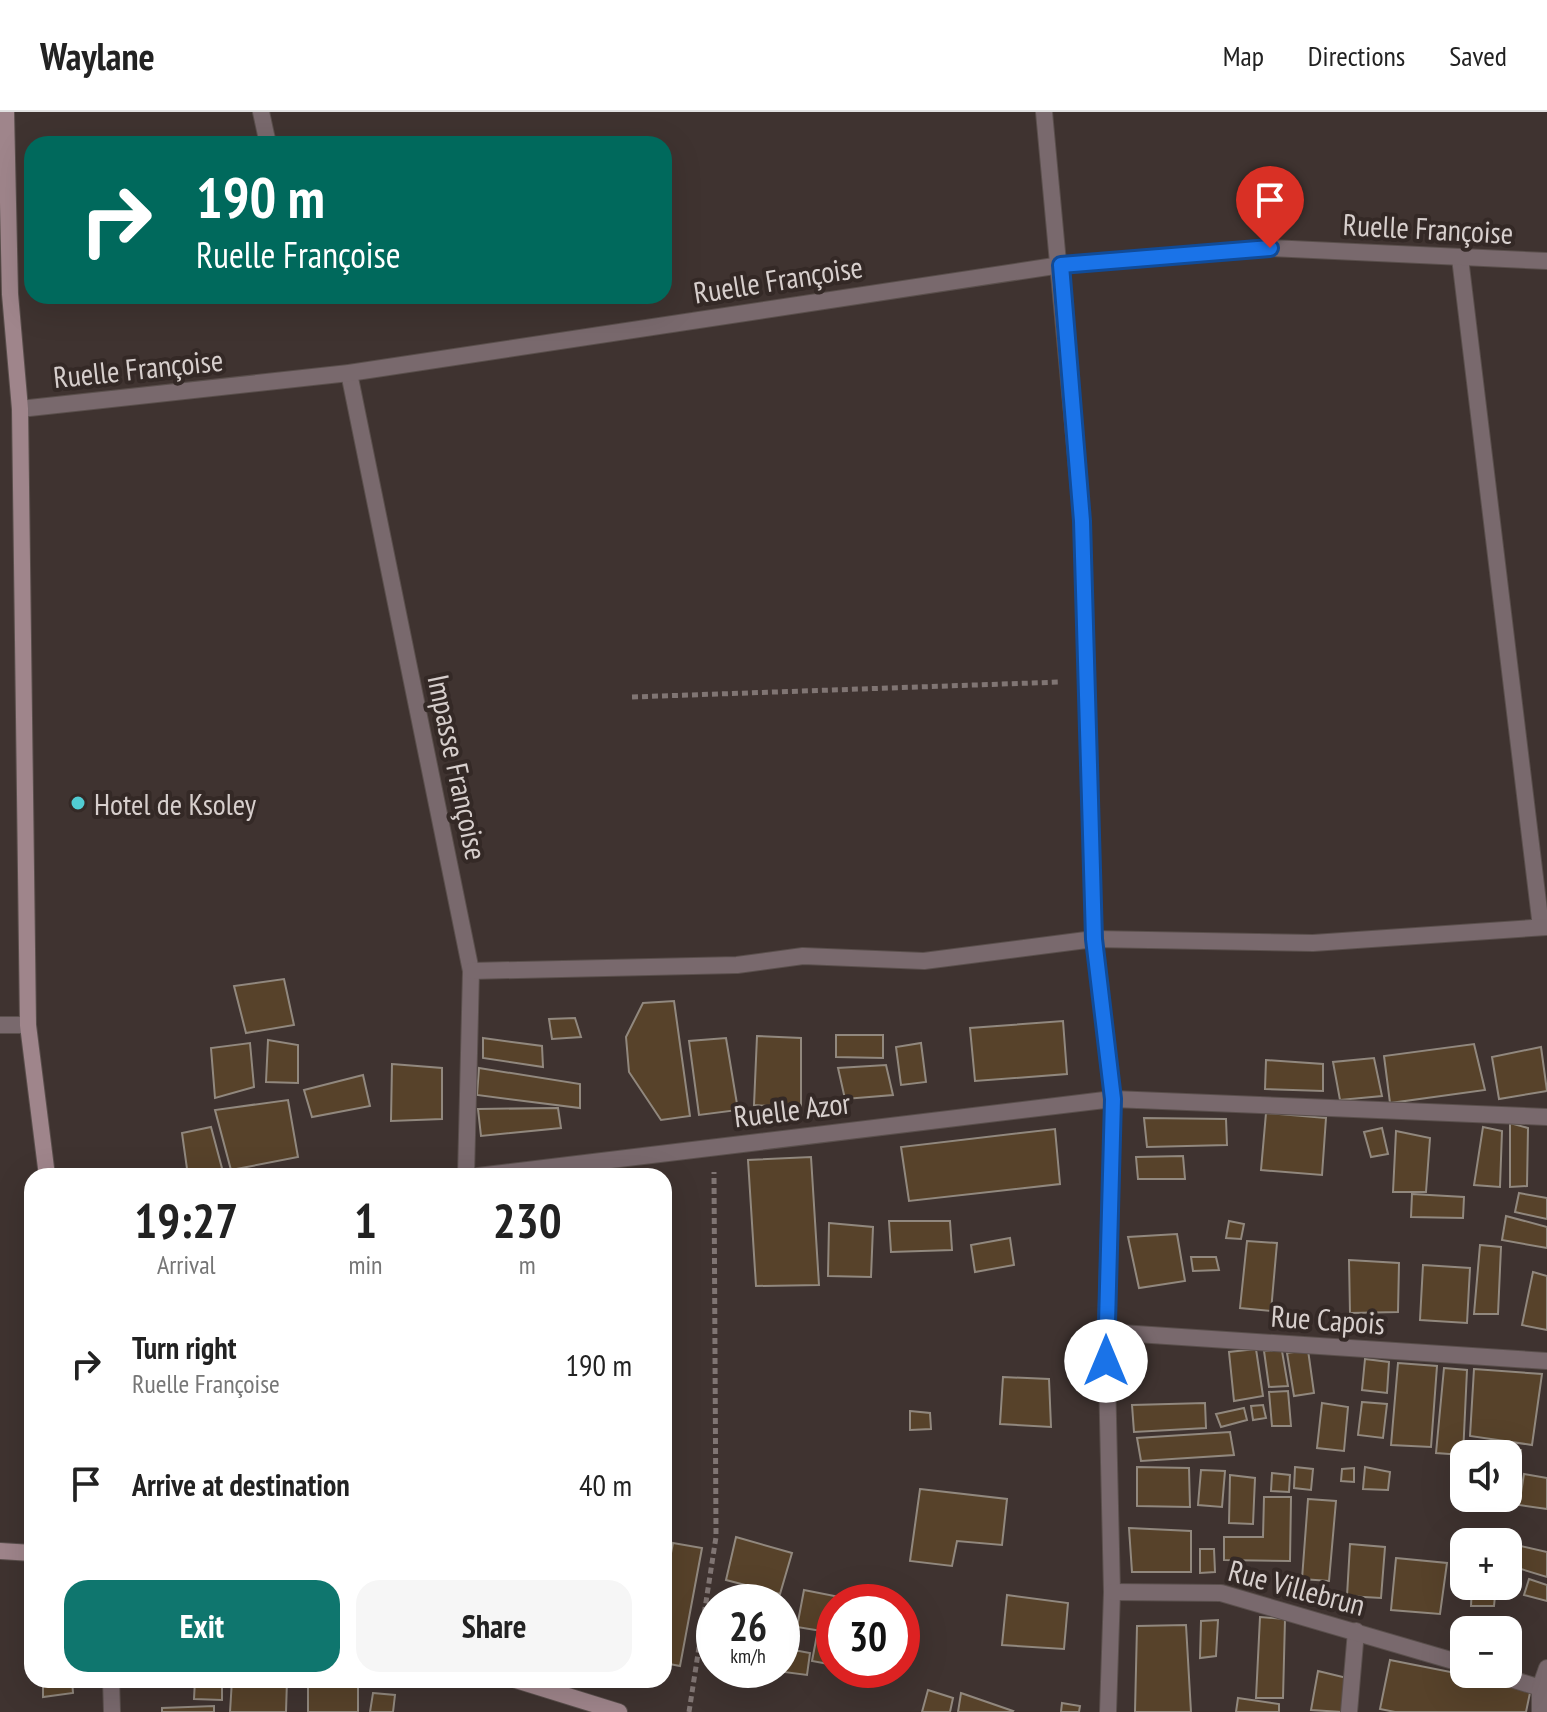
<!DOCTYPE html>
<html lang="en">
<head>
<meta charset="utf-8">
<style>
  :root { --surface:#fff; --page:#f6f6f6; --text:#222; --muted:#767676; --line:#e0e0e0; --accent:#0f766e }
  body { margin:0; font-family:"PT Sans Narrow",sans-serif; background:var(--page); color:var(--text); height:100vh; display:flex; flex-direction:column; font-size:30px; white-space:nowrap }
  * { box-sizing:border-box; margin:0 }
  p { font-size:26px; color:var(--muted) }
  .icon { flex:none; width:44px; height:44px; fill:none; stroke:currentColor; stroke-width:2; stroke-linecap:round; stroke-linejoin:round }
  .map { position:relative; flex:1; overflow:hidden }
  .side { position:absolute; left:24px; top:1056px; width:648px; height:520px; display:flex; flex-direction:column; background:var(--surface); border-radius:24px; box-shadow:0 8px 32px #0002 }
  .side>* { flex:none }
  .guide { position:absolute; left:24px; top:24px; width:648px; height:168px; border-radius:24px; box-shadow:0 8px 32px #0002; background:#00695c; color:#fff; overflow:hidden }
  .controls { position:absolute; left:1450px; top:1328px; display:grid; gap:16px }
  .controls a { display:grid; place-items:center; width:72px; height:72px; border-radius:16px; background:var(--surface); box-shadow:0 8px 32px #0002; font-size:40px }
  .speed { position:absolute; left:696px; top:1472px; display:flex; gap:16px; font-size:40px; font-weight:700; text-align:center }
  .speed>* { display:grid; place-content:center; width:104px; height:104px; border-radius:50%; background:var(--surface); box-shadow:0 8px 32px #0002; line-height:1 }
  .speed small { font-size:20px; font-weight:400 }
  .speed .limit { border:12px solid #d22; background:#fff; color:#111 }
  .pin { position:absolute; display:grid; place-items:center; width:68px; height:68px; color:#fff; margin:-82px -34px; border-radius:50% 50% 50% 0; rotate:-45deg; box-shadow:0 0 8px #0007 }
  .pin .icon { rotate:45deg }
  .me { position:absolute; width:88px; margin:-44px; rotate:0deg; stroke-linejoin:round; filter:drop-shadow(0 0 6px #0008) }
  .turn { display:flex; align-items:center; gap:28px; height:168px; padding:0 40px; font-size:36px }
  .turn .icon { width:104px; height:104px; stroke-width:2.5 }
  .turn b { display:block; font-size:56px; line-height:68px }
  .eta { display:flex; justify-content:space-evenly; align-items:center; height:136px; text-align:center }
  .eta b { font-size:48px; font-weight:600; line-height:56px }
  .cta { display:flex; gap:16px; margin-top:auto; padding:16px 40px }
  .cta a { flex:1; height:92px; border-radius:24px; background:var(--accent); color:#fff; font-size:32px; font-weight:600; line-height:92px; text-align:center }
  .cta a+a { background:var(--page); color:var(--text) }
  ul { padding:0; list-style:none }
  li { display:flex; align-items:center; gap:24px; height:120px; padding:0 40px }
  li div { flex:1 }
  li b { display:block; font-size:30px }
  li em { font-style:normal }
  header { display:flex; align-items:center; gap:48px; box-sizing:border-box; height:112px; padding:0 40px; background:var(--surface); border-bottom:2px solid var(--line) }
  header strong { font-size:38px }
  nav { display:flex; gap:44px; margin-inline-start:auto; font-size:28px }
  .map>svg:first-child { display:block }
  .building { fill:#57422a; stroke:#91887e; stroke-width:2 }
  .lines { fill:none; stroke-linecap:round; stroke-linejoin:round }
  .lane-casing { stroke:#5a4f4c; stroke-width:18 }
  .street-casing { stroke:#5a4f4c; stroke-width:18 }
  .secondary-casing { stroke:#5a4f4c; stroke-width:18 }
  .path { stroke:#807573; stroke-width:5; stroke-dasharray:6 4; stroke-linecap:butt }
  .lane { stroke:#79696d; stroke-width:16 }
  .street { stroke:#79696d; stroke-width:16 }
  .secondary { stroke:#9f858b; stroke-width:16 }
  .route-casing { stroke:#114b97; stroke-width:20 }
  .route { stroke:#1a73e8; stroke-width:14 }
  .poi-dot { fill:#51ccd2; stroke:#342926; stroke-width:3 }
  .labels { text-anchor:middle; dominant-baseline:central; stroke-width:8; stroke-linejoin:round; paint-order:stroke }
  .street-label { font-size:30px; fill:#d7cfcd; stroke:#342926 }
  .poi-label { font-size:30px; fill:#d7cfcd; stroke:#342926; text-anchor:start }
</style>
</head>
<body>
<header>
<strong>Waylane</strong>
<nav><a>Map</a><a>Directions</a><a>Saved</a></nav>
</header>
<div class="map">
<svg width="1547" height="1600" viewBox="0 0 1547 1600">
  <rect width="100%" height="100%" fill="#3f3330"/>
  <g class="building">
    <polygon points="284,867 294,913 246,921 234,874"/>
    <polygon points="674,889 690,1004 661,1008 629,960 626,925 643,891"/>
    <polygon points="575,906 581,925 552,927 549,907"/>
    <polygon points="1063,909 1067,962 975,969 970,916"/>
    <polygon points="836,923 883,923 883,946 836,945"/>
    <polygon points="757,924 801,926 801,996 754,993"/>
    <polygon points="483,926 542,934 543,955 483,946"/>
    <polygon points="726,926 738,998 699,1003 689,929"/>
    <polygon points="268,928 298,933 298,971 266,970"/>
    <polygon points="250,931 254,975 215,986 211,936"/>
    <polygon points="921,931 926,970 901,973 896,935"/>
    <polygon points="1474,932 1485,978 1390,991 1384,944"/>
    <polygon points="1541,935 1547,979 1499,987 1492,945"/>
    <polygon points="1374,946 1382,984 1340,988 1333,950"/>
    <polygon points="1266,948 1323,952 1323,979 1265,977"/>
    <polygon points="392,952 442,956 442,1007 391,1009"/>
    <polygon points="886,953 893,983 845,987 838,956"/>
    <polygon points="479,956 580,972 580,996 477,983"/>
    <polygon points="363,963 370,994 312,1005 304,978"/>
    <polygon points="288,988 298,1045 231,1058 215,998"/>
    <polygon points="558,996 561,1016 481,1024 478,997"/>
    <polygon points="1266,1001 1326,1006 1322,1063 1261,1058"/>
    <polygon points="1144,1006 1226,1007 1227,1033 1147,1035"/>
    <polygon points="1510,1011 1528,1016 1527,1074 1510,1075"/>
    <polygon points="211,1015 223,1060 188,1064 182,1021"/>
    <polygon points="1483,1015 1502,1019 1500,1075 1474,1073"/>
    <polygon points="1382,1016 1388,1042 1371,1045 1364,1020"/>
    <polygon points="1055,1017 1060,1072 909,1089 901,1035"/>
    <polygon points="1396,1019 1430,1026 1426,1080 1393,1080"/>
    <polygon points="1183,1044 1185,1067 1138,1067 1136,1045"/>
    <polygon points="811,1045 819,1173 756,1174 748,1048"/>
    <polygon points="1519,1081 1547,1086 1547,1107 1515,1100"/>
    <polygon points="1412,1082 1464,1085 1463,1106 1411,1105"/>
    <polygon points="1506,1104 1547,1115 1547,1136 1502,1128"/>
    <polygon points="889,1109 950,1109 952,1138 891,1140"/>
    <polygon points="1229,1109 1244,1112 1241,1127 1226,1126"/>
    <polygon points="829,1111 873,1115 871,1165 828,1164"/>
    <polygon points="1177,1122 1185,1169 1139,1176 1128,1125"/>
    <polygon points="1010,1126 1014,1153 975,1160 971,1133"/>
    <polygon points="1247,1129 1277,1131 1271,1199 1240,1196"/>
    <polygon points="1480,1133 1501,1135 1498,1202 1474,1202"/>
    <polygon points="1191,1145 1216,1145 1219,1158 1193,1159"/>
    <polygon points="1349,1148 1399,1151 1398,1200 1350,1201"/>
    <polygon points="1423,1153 1470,1156 1467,1211 1420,1208"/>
    <polygon points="1533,1160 1547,1164 1547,1218 1522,1213"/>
    <polygon points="1256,1237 1263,1284 1234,1289 1229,1240"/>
    <polygon points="1308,1238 1314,1281 1294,1284 1287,1241"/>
    <polygon points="1264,1239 1282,1239 1288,1274 1269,1275"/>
    <polygon points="1365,1247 1389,1250 1387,1281 1362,1278"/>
    <polygon points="1398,1251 1437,1254 1431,1335 1391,1333"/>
    <polygon points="1444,1256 1467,1258 1463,1343 1436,1341"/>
    <polygon points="1474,1257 1542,1262 1532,1333 1470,1324"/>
    <polygon points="1003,1265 1049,1267 1051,1315 1000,1312"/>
    <polygon points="1288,1279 1291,1314 1272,1314 1269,1280"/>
    <polygon points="1362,1290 1387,1292 1383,1326 1358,1323"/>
    <polygon points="1205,1291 1206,1316 1134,1320 1132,1293"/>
    <polygon points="1322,1291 1348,1295 1344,1339 1317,1336"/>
    <polygon points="1263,1293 1266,1306 1253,1308 1251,1294"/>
    <polygon points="1244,1296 1247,1308 1221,1315 1216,1302"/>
    <polygon points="910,1299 930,1301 931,1317 910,1318"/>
    <polygon points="1230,1320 1234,1343 1141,1349 1137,1326"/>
    <polygon points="1478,1331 1521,1338 1518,1354 1508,1353 1508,1342 1477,1342"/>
    <polygon points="1137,1355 1189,1356 1190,1395 1137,1394"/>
    <polygon points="1295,1355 1313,1357 1311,1378 1294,1376"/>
    <polygon points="1365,1355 1390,1360 1388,1378 1363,1377"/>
    <polygon points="1354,1356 1354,1370 1341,1369 1342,1357"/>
    <polygon points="1201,1358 1225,1359 1222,1395 1198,1393"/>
    <polygon points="1272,1361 1290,1363 1289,1380 1271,1379"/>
    <polygon points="1524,1362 1547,1366 1547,1397 1519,1393"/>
    <polygon points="1230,1363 1255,1366 1253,1412 1229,1411"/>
    <polygon points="920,1377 1007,1387 1002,1433 957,1429 952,1454 910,1449"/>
    <polygon points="1264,1385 1291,1385 1290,1449 1224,1448 1224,1425 1263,1425"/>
    <polygon points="1308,1387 1336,1389 1329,1469 1302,1467"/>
    <polygon points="1129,1416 1191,1419 1191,1460 1132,1460"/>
    <polygon points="736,1425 792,1441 780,1482 726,1468"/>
    <polygon points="673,1431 702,1436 680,1554 664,1551 664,1476"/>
    <polygon points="1508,1431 1547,1440 1547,1465 1508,1453"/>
    <polygon points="1350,1432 1385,1435 1381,1486 1347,1484"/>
    <polygon points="1200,1437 1214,1437 1215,1460 1200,1461"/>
    <polygon points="1396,1446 1447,1451 1440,1502 1391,1498"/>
    <polygon points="1529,1467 1547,1473 1547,1489 1524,1483"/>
    <polygon points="1472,1474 1496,1474 1494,1494 1471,1494"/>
    <polygon points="804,1478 860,1489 859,1490 834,1490 834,1521 797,1515"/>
    <polygon points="1007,1483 1068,1491 1064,1537 1002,1533"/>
    <polygon points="1260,1505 1285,1507 1283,1586 1256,1586"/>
    <polygon points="1218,1508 1216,1544 1200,1546 1201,1509"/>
    <polygon points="1186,1513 1191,1600 1135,1600 1137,1514"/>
    <polygon points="817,1523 834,1526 834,1553 812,1549"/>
    <polygon points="788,1537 810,1541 807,1563 784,1560"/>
    <polygon points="1390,1548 1531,1576 1526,1600 1395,1600 1380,1597"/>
    <polygon points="1318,1559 1347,1566 1342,1600 1311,1598"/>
    <polygon points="43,1568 72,1568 73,1581 43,1585"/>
    <polygon points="195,1568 222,1568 222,1588 194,1587"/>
    <polygon points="232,1568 287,1568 286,1600 230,1600"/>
    <polygon points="358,1568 358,1600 308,1600 308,1569"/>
    <polygon points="928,1578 953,1586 950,1600 922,1600"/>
    <polygon points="373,1581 395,1583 393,1600 370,1600"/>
    <polygon points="961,1581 1013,1599 1012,1600 958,1600"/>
    <polygon points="1238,1586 1279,1592 1279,1600 1236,1600"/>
    <polygon points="1062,1591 1080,1594 1079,1600 1061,1600"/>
    <polygon points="214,1594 214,1600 162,1600 162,1596"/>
  </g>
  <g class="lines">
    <g class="lane-casing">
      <g id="lane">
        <polyline points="261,0 268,32"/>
        <polyline points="1349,1600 1356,1519"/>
      </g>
    </g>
    <g class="street-casing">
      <g id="street">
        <polyline points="1044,0 1082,409 1094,827 1113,987 1106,1220 1112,1480 1108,1600"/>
        <polyline points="1460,146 1541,815"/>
        <polyline points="349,261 471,859 466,1064"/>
        <polyline points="20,297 349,261 1061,153 1270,136 1547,149"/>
        <polyline points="471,859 737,853 803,844 924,849 1094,827 1313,831 1547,815"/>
        <polyline points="0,913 28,913"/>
        <polyline points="478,1064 1113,987 1547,1005"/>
        <polyline points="1106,1220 1547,1249"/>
        <polyline points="1112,1480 1221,1481 1464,1552"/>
        <polyline points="1495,1562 1547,1578"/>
        <polyline points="111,1568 112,1600"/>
        <polyline points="1540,1600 1540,1576 1547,1556"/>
      </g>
    </g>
    <g class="secondary-casing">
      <g id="secondary">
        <polyline points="6,0 10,182 20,297 28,913 47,1064"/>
        <polyline points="0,1439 32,1441"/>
        <polyline points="516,1568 619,1600"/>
      </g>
    </g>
    <g class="path">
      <polyline points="632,585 1061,570"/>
      <polyline points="689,1600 716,1425 714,1060"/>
    </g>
    <use href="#lane" class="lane"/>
    <use href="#street" class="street"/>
    <use href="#secondary" class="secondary"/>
  </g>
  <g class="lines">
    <g class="route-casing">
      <polyline id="route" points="1106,1249 1113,987 1094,827 1082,409 1061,153 1270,136"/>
    </g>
    <use href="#route" class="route"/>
  </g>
  <circle class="poi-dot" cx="78" cy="691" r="8"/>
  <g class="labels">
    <g class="street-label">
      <text transform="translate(1428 116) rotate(3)">Ruelle Françoise</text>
      <text transform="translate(778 167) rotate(-9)">Ruelle Françoise</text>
      <text transform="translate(138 256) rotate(-6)">Ruelle Françoise</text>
      <text transform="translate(458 655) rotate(78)">Impasse Françoise</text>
      <text transform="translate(792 997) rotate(-7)">Ruelle Azor</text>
      <text transform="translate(1328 1207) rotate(4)">Rue Capois</text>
      <text transform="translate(1297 1475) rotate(15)">Rue Villebrun</text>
    </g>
    <g class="poi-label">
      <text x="94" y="691">Hotel de Ksoley</text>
    </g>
  </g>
</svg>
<div class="controls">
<a><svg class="icon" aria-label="sound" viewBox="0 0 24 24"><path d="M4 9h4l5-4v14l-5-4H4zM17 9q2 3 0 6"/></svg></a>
<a>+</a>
<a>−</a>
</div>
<div class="speed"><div>26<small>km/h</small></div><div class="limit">30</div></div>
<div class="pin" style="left:1270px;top:136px;background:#d93025"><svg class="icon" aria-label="arrive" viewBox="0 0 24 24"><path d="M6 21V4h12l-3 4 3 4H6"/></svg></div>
<svg class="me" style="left:1106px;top:1249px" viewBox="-20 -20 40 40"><circle r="19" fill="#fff"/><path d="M0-13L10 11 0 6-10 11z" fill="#1a73e8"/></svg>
<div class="guide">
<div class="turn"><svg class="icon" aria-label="right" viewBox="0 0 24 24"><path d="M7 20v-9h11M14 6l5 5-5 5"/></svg><div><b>190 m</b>Ruelle Françoise</div></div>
</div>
<section class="side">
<div class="eta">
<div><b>19:27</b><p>Arrival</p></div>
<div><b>1</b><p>min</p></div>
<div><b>230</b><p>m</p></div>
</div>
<ul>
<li><svg class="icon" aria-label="right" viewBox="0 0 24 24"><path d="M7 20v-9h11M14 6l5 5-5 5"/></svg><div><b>Turn right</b><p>Ruelle Françoise</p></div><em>190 m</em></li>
<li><svg class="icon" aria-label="arrive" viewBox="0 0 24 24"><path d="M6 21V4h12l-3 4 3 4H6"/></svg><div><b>Arrive at destination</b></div><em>40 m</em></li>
</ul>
<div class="cta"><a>Exit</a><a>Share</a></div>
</section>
</div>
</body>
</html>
